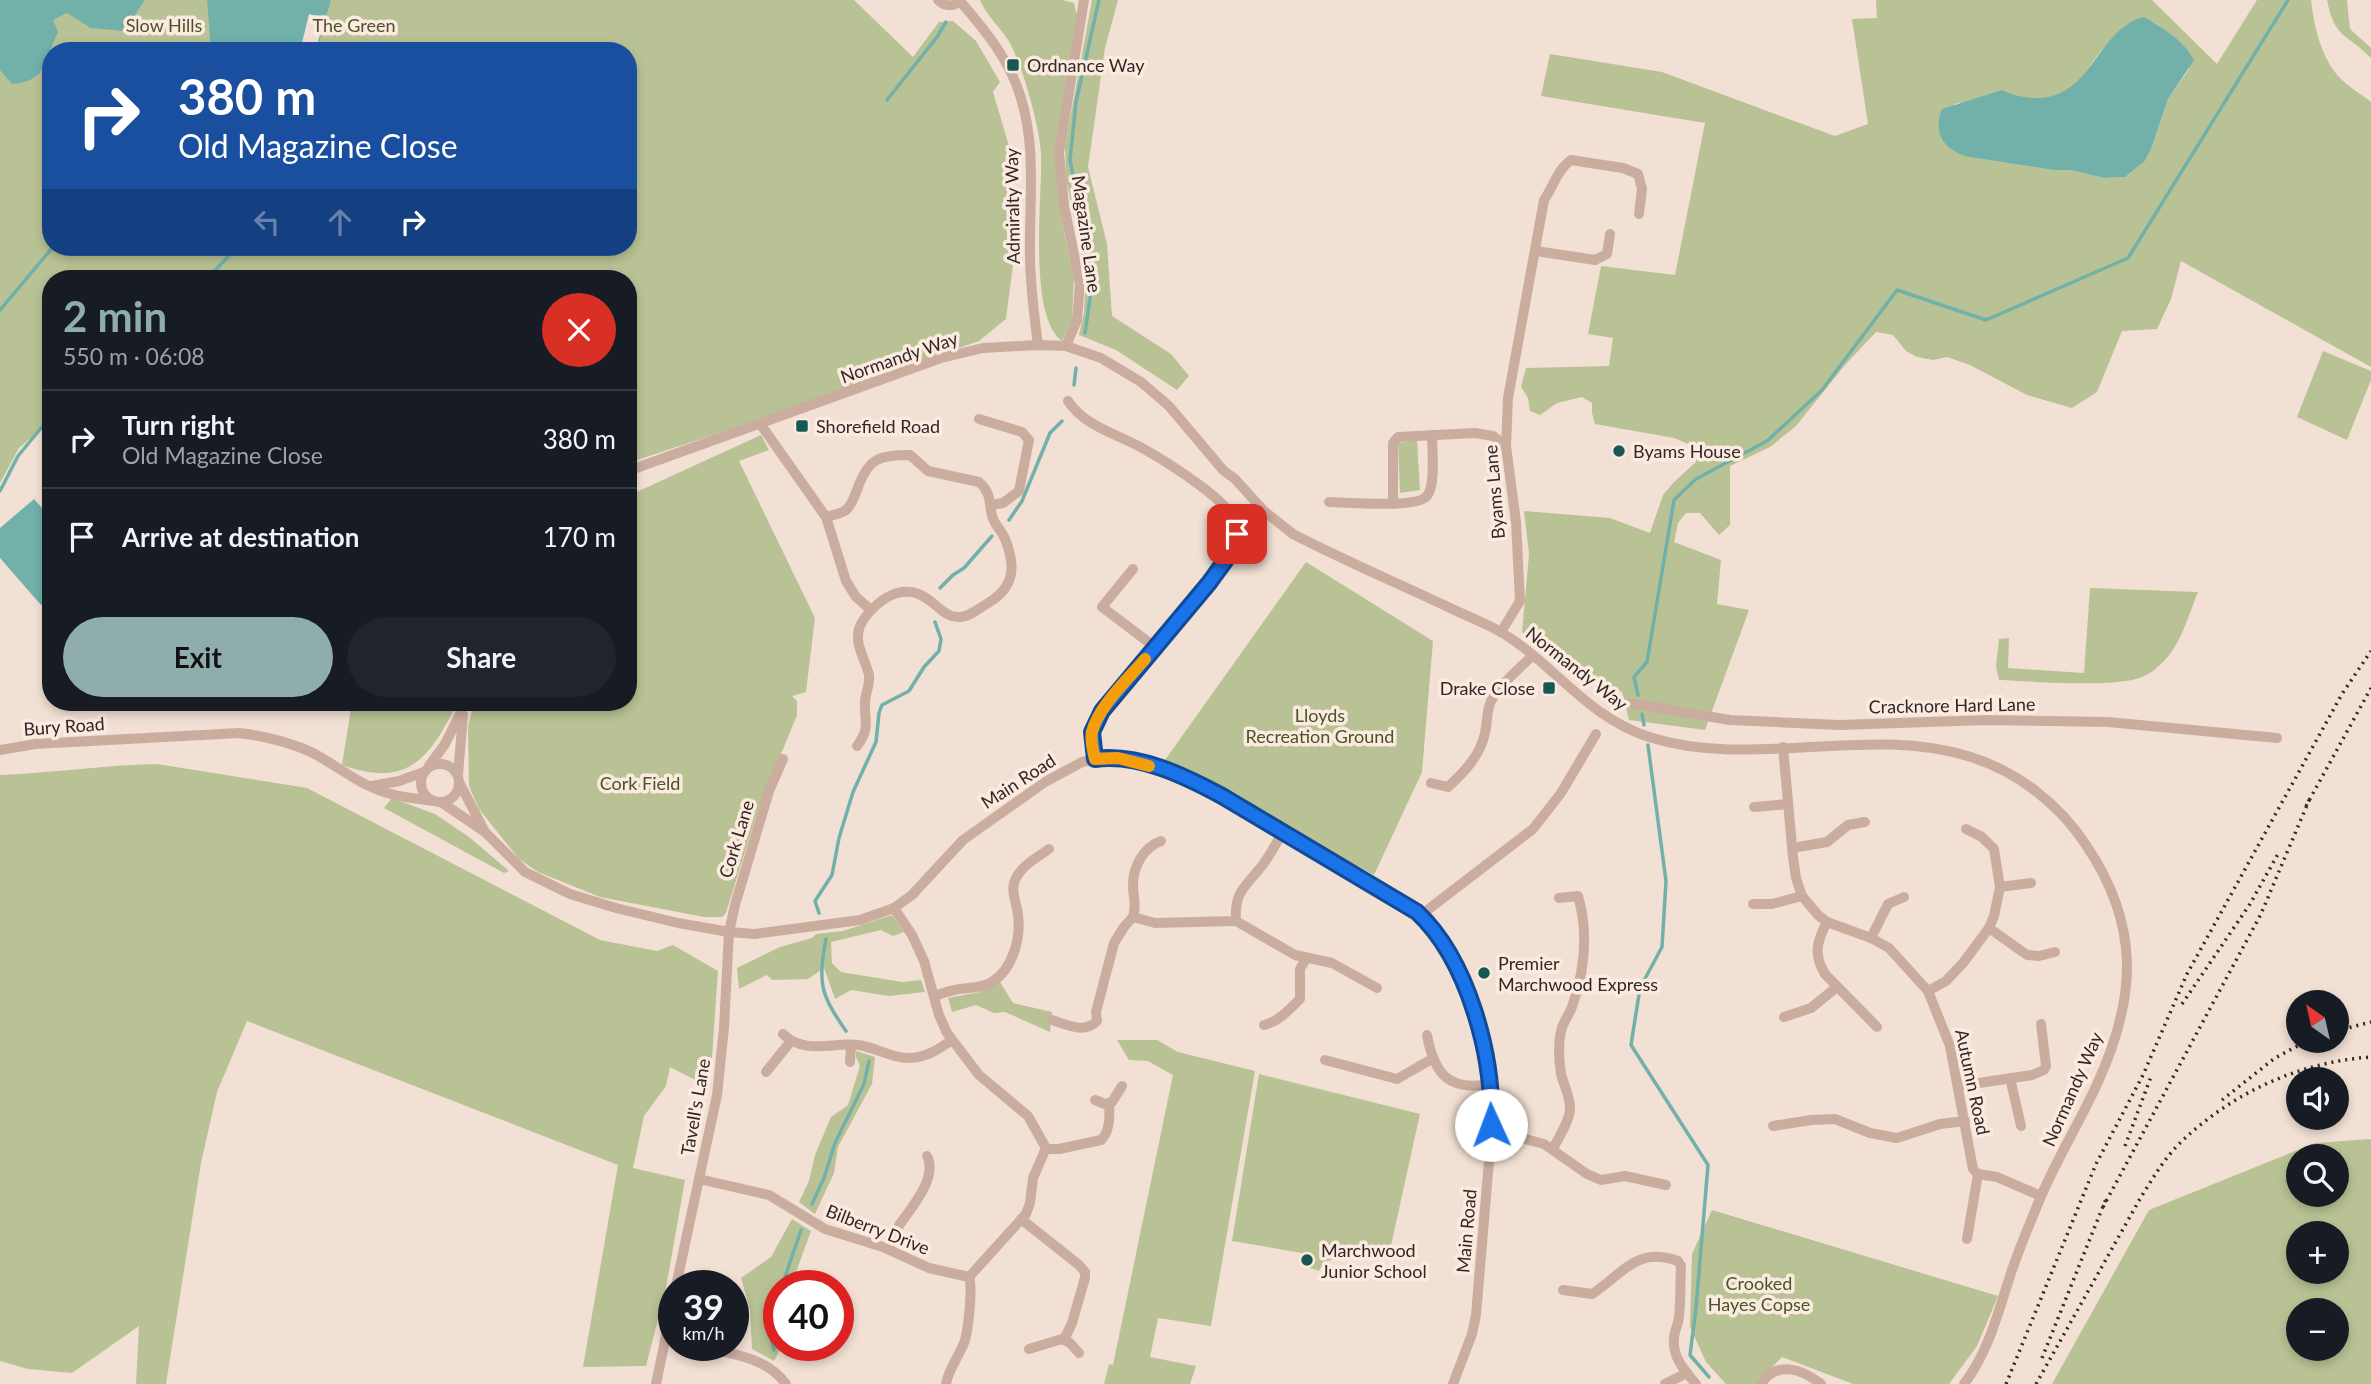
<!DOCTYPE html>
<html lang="en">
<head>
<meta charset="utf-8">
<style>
  :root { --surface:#171b24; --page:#20242c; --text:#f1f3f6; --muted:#9ea1a6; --line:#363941; --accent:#8fadac }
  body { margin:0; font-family:Lato,sans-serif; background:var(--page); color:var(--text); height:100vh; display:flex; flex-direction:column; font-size:26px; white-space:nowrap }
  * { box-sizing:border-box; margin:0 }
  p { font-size:23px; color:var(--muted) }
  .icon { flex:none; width:38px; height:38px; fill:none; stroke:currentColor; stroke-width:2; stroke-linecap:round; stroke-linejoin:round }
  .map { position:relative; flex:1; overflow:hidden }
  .sheet { position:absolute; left:42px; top:270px; width:595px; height:441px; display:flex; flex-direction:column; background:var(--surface); border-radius:28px; box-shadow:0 4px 10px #0003 }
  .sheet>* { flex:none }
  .banner { position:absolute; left:42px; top:42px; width:595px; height:214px; border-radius:28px; box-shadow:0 4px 10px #0003; background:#1a4fa0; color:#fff; overflow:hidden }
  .needle { width:46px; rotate:326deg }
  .controls { position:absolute; left:2286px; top:990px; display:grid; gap:14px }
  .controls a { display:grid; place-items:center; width:63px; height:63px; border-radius:50%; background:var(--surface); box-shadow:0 4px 10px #0003; font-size:35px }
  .speed { position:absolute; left:658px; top:1270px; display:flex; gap:14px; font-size:35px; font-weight:700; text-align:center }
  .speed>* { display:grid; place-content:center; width:91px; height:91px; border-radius:50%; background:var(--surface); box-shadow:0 4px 10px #0003; line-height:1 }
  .speed small { font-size:18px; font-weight:400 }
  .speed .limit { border:10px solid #d22; background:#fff; color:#111 }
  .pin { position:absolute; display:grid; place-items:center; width:60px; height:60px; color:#fff; margin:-30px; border-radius:14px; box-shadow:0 4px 10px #0006 }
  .me { position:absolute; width:77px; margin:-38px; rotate:358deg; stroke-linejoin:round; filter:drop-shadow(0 0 5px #0008) }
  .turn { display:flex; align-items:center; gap:24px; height:147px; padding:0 21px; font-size:32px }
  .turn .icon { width:91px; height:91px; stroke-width:2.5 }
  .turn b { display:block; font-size:49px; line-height:60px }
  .lanes { display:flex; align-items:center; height:66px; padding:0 21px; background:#0003; justify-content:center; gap:35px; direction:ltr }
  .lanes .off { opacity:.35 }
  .round { display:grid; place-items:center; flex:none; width:74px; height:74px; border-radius:37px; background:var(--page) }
  .summary { display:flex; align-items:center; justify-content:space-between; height:119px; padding:0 21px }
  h1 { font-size:42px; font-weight:700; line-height:52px; color:var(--accent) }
  .button { display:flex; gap:14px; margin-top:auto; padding:14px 21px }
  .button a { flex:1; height:80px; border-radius:42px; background:var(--accent); color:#111; font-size:28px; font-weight:700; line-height:80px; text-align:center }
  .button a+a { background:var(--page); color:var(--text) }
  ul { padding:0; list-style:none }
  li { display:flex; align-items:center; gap:21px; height:98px; padding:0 21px; border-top:2px solid var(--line) }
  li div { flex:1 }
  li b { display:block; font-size:26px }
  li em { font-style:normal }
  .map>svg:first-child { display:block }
  .green { fill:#b9c294; fill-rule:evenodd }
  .water { fill:#71b1aa }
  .pier { fill:#f2e0d4 }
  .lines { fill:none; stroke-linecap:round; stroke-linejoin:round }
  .stream { stroke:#71b1aa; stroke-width:3.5 }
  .minor { stroke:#cbada0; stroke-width:10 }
  .rail { stroke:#342624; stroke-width:3.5; stroke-dasharray:2 5; stroke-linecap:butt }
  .route-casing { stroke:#114b97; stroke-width:18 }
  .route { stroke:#1a73e8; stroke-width:12 }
  .slow { stroke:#f59e0b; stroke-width:12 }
  .poi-dot { fill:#175852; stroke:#faeae0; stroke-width:2.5 }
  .labels { text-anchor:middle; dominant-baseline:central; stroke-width:7; stroke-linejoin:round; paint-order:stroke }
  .park-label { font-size:18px; fill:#4a5426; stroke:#faeae0 }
  .poi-label { font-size:18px; fill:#342624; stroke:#faeae0; text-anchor:start }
  .street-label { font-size:18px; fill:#342624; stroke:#faeae0 }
</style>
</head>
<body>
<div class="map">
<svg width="2371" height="1384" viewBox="0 0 2371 1384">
  <rect width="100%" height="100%" fill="#f2e0d4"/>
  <g class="green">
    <polygon points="0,0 307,0 295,51 51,51 51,247 628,247 628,51 317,51 331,0 854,0 913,57 939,22 953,21 976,41 1000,82 993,92 1011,153 1007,211 1020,211 1006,319 979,341 710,436 628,463 628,278 51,278 51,421 19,448 0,483"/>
    <path d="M980,0h83l11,3 3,13 -21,154 8,62 10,46 -2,42 -10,21c-35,-25 -19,-148 -21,-188 -1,-25 -20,-93 -33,-113 -9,-14 -22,-25 -28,-40z"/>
    <polygon points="1092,0 1118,0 1105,48 1088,167 1107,244 1112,316 1171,354 1189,376 1177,390 1116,350 1079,335 1084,313 1086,276 1066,178 1065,146"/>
    <path d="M1876,0h276l65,64 40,-64h54c3,26 10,58 29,78 9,9 21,16 31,24v265l-190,-106 -10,38 -14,30 -35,2 -25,61 -25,16 -45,-13 -57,-30 -23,-8 -14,3 -16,-3 -11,-6 -13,-16 -17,-3 -31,33 -49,61 -26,21 -40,19v59l-11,10 -19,-22h-14l-8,10 -4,19 47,18 -4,44 32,6 -44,120 -76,-10 -7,-28 -80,-38 -20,-22 7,-78 -5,-43 86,7 40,15 13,-38 11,-13 22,-20v-15l-22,-9 -79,-14 -3,-11v-10l-10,-6 -25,6 -17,12 -10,-4 -2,-13 -7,-11 5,-19 83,-2 4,-28 -25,-4 13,-68 74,9 30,-152 -164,-27 9,-42 112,18 173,64 33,-12 -16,-105 25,-1zM2155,23l24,19 10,27 -21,30 -17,50 -6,12 -20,16 -21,1 -34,-8h-17l-84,-13 -15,-53 21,-4 27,-10c20,11 49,12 68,-1 11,-7 17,-19 24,-29 10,-14 23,-25 34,-36z"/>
    <path d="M2327,0h20l3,29 21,19v10c-24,-25 -36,-18 -44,-58z"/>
    <polygon points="2323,351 2371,371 2371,380 2347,440 2297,417"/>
    <polygon points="761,435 769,450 739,461 815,618 806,692 792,696 797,701 797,715 758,810 726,913 722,917 704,917 600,897 538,872 519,859 479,809 469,786 468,727 474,702 628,702 628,496"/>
    <polygon points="1417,440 1420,490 1400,493 1398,443"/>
    <polygon points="1306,562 1433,641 1422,772 1374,875 1165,760"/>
    <path d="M2090,588l108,4c-10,24 -17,53 -36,71 -5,5 -12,11 -18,13 -25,13 -113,5 -145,4l-3,-14 3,-27 10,-1 -1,30 76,5z"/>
    <path d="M352,702h106c-28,55 -49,87 -116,63z"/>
    <path d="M157,764l150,24 293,152 57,11 16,-6 45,26 -6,86 -7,28 -35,-18 -4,19 -22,30 -11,52 52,12 -19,108 -20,78 -63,1 35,-202 -371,-144 -30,71 -16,71 -35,221h-30l3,-58 -67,47 -44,-4 -28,-8v-586c52,-2 104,-10 157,-11z"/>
    <polygon points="392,798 435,814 469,837 509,871 504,873 384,808"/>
    <polygon points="892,915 904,932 893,936 881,930 831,942 832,963 841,972 902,982 921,980 925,992 889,996 851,990 835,999 824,968 808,979 772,980 767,975 739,989 737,968 780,947 812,938 816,934 843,931"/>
    <polygon points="1000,982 1013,1003 1052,1012 1050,1032 1005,1012 994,1013 976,1005 952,1012 948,998 980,992"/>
    <polygon points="1117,1040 1157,1040 1178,1052 1255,1071 1211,1326 1158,1318 1150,1357 1196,1366 1190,1384 1104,1384 1109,1364 1113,1365 1173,1075 1148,1061 1129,1060"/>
    <polygon points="856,1051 875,1057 872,1084 838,1147 834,1173 815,1214 799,1202 809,1181 815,1155 831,1117 848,1105 860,1066 856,1057"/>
    <polygon points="1259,1074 1420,1114 1388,1259 1350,1255 1324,1262 1319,1271 1305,1266 1302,1253 1232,1241"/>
    <path d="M2371,1139v245h-319l97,-174 166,-67zM2298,1157h38v38h-38zM2298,1234h38v38h-38zM2298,1311h38v38h-38z"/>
    <polygon points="1712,1210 1998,1296 1977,1346 1949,1384 1853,1384 1782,1357 1756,1384 1726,1384 1706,1362 1690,1327 1692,1254"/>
    <polygon points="792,1219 811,1231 791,1286 779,1286 779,1346 782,1346 774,1361 752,1349 750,1310 741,1278 771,1257"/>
  </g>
  <g class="water">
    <path d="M0,0h145l-21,31 -33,-3 -24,-15 -14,7 5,12c-14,27 -9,49 -46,52l-12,-14z"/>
    <polygon points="207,0 331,0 317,51 211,51"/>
    <path d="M2144,17c18,10 41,25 50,43l-26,39 -17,50 -6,12 -20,16 -21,1 -34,-8h-17l-84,-13c-24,-6 -37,-23 -27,-48l60,-19c12,6 24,8 37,8 54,-2 58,-69 105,-81z"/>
    <polygon points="34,499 51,518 51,597 41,605 0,558 0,528"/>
  </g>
  <polygon class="pier" points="309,14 324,18 316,50 305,51 305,48 301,47"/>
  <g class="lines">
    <g class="stream">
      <polyline points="887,100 937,37 946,22"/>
      <polyline points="208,278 237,247"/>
      <polyline points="0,310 53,247"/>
      <polyline points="1085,333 1093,277 1070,160 1076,102 1099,0"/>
      <polyline points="1074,385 1076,368"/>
      <polyline points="0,491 18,456 51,416"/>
      <polyline points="1009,520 1022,501 1050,433 1062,421"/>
      <polyline points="940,588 953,575 964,568 992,536"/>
      <polyline points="1638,695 1634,677 1647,662 1674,500 1696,479 1767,441 1822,390 1897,290 1986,320 2128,258 2288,0"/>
      <polyline points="1642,714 1644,725"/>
      <polyline points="1648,745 1666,881 1662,947 1640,988 1631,1045 1708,1165 1696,1308 1690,1355 1709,1377"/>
      <polyline points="819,913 815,901 832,875 839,838 853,792 876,742 879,713 882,705 909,691 924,667 939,651 941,639 935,622"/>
      <path d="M826,939c-9,44 -5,56 20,92"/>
      <polyline points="812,1204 824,1178 835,1143 864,1084 869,1061"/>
      <polyline points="782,1286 801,1230"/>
      <path d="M774,1350c-7,-20 -1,-35 5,-54"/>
    </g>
    <g class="minor">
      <path d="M938,0c7,7 16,7 23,0"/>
      <path d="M960,1c24,28 49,58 60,94 17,52 9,106 10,159 0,30 4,61 8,91"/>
      <polyline points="1536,251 1595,260 1607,254 1610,234"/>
      <polyline points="1066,346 1077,320 1080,284 1064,205 1059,153 1084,0"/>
      <path d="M1068,401c17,26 50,33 76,48 21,12 90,54 93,77 2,13 -6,24 -12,35l-127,158 -7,20 4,20"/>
      <polyline points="979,419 1022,432 1029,440 1019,491 1003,503 991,505"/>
      <polyline points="761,425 826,517 846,581 856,597 871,610"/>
      <path d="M628,471l313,-113 42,-10 55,-3 28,1 35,12 40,24 28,24 54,64 12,9 30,33 28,22c50,26 102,48 153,72 18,9 37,16 53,25 55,32 86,85 150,106 104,33 218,-13 322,20 47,15 88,47 115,88 54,80 51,151 12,237 -18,40 -42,78 -59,119 -10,25 -21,50 -29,75 -12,37 -22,77 -46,108"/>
      <path d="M1329,502c19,0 88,7 98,-6 9,-11 5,-47 5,-61"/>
      <polyline points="1393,503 1393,443 1398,437 1475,433 1493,436 1506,446"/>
      <path d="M826,517c6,-2 15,-3 20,-7 6,-5 8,-13 11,-20 11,-31 20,-35 53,-35l18,16 51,11c12,10 10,20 13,34 2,8 10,15 13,23 11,27 10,48 -17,64 -8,5 -19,14 -28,14 -22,2 -30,-32 -63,-24 -14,4 -29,18 -36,31 -9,17 4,34 8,51 1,9 -3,17 -4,26 -1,21 6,26 -8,45"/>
      <polyline points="1133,569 1102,607 1155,647"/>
      <path d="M1501,632l19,-31 -4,-79 -10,-76 2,-48 36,-198c9,-13 14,-31 27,-40l52,8 15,6 4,15 -3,25"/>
      <polyline points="1629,703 1730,720 1840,725 1986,720 2108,722 2277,738"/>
      <polyline points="1783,747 1793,857 1796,878 1802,896 1818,915 1827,922 1871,938 1889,948 1928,991 1950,1046 1973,1169 1978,1174 1997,1177 2041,1196"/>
      <path d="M0,750l35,-6 204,-11c25,3 51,9 74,20 26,14 49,34 78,41 14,4 29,5 43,7"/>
      <circle cx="440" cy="783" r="19"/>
      <polyline points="429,766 445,744 466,702"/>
      <polyline points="458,775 463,715"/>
      <polyline points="459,782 485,832"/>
      <path d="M1431,783l17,4c17,-16 32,-31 37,-54 3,-13 1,-26 9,-37 10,-15 25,-27 38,-40"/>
      <polyline points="372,786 399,781 424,772"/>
      <polyline points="441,802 485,832 525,872 570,894 616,908 678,923 729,932 755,934 860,920 894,908 912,895 963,840 1045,782 1082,762 1103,758 1118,758 1161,769 1209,789 1417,912 1441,939 1467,992 1480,1034 1490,1084 1492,1110 1489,1161 1476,1315 1472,1334 1453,1384"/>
      <polyline points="1754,807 1788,804"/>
      <polyline points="1792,848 1827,842 1848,825 1865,822"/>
      <polyline points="2000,887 2031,883"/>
      <polyline points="1753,904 1772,904 1802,896"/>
      <polyline points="894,908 912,935 924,961 939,1015 947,1033 979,1075 1028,1116 1046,1148 1033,1178 1030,1203 1026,1214 969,1277"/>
      <polyline points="1421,916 1430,908 1533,829 1561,793 1596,734"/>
      <path d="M1133,917c4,-13 0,-19 0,-32 0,-19 11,-38 28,-44"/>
      <polyline points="1236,921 1295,955 1332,963 1377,988"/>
      <path d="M1827,922c-10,19 -14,33 -2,52l52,53"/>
      <polyline points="1989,928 2027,955 2039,956 2055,952"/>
      <polyline points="1871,938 1888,904 1904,897"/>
      <polyline points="1928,991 1946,981 1963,963 1989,928 1994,916 2000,887 1994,849 1982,837 1966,829"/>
      <path d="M934,996c7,-2 14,-5 21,-6 12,-3 26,-1 37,-8 21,-13 29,-44 26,-67 -1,-11 -7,-21 -4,-32 5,-16 22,-25 35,-34"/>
      <polyline points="1784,1017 1811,1008 1837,987"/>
      <path d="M1052,1020c16,5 32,14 45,1l-1,-9 18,-69 10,-16 9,-10 22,6 81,-2c-2,-29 9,-34 25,-54 8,-10 15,-23 21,-34"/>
      <path d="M1264,1025c15,-4 25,-15 36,-26v-30l6,-10"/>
      <path d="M783,1034c21,21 50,8 75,11 18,2 34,14 53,13 16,-1 28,-9 41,-18"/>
      <path d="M1427,1035c7,38 21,57 63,49"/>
      <polyline points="1325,1060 1397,1079 1432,1059"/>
      <polyline points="850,1062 851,1045"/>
      <polyline points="766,1072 791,1041"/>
      <polyline points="2010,1078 2021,1126"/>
      <polyline points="1959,1086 2032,1075 2044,1070 2046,1066 2041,1024"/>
      <polyline points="1095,1100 1105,1104 1112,1102 1122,1086"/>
      <polyline points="1491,1125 1502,1127 1521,1138 1544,1144 1587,1174 1601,1180 1625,1176 1666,1185"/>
      <polyline points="1773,1126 1811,1120 1835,1119 1870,1133 1897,1138 1940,1124 1965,1121"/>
      <path d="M1046,1149h13l42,-9c9,-8 9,-24 8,-36"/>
      <path d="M1553,1149c5,-11 16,-26 17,-39 1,-12 -6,-24 -9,-36 -2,-13 -3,-30 0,-43 2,-9 8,-16 11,-24 13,-37 17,-73 6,-111l-19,2"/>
      <polyline points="699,1179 769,1195 825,1229 883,1247 929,1268 969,1277"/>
      <polyline points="1021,1219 1079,1265 1085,1272 1085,1278 1072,1323 1064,1340"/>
      <polyline points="1967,1239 1978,1174"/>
      <path d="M888,1249c3,-8 7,-17 12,-25 12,-17 38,-47 27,-68"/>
      <polyline points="676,1286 717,1095 724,1028 729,932 735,905 769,791 783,759"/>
      <path d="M1563,1290l29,4c31,-20 44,-48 86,-33l3,5c-1,17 0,34 -2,51 -1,8 -5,15 -5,22 -2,18 11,32 22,45"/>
      <path d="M694,1346c32,7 71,9 92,38"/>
      <polyline points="1029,1349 1062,1339 1070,1343 1079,1353"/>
      <polyline points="656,1384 674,1297"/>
      <path d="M946,1384c3,-16 12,-26 18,-41 4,-10 9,-56 5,-66"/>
      <polyline points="1665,1384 1687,1373"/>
      <path d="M1761,1384c15,-24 41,-15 60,0"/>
    </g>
    <g class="rail">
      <polyline points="2306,806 2371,688"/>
      <polyline points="2182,1004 2250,904 2278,854"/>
      <polyline points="2336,1031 2371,1022"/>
      <polyline points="2222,1100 2275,1058 2307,1041"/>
      <polyline points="2125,1146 2152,1074"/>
      <polyline points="2103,1207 2261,914 2310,798"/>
      <polyline points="2042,1358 2106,1199"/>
      <polyline points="2006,1384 2096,1164 2143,1075 2187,974 2342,694 2371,651"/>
      <path d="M2036,1384l105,-187c12,-19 23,-38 38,-53 52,-51 120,-82 192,-87"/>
    </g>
  </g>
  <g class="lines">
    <g class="route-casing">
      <path id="route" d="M1237,534l-12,27 -16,22 -107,128 -10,21 3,27c43,-6 90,17 127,37l195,116c51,48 77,144 74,213"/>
    </g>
    <use href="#route" class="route"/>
    <path class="slow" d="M1145,659c-16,19 -47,48 -53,73 -2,8 1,18 3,27l23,-1 31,8"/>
  </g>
  <g class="poi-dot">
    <rect x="1006" y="58" width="14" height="14" rx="3.5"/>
    <rect x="795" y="419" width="14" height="14" rx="3.5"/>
    <circle cx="1619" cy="451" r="7"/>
    <rect x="1542" y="681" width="14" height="14" rx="3.5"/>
    <circle cx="1484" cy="973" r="7"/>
    <circle cx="1307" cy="1260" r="7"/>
  </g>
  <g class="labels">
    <g class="park-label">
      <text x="164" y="25">Slow Hills</text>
      <text x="354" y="25">The Green</text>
      <text x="1320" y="715">Lloyds<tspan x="1320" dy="21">Recreation Ground</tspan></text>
      <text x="640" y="783">Cork Field</text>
      <text x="1759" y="1283">Crooked<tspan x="1759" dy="21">Hayes Copse</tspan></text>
    </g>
    <g class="poi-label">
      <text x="1027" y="65">Ordnance Way</text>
      <text x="816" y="426">Shorefield Road</text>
      <text x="1633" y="451">Byams House</text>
      <text x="1535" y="688" text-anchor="end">Drake Close</text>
      <text x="1498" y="963">Premier<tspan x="1498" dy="21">Marchwood Express</tspan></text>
      <text x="1321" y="1250">Marchwood<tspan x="1321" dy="21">Junior School</tspan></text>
    </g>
    <g class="street-label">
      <text transform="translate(1012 206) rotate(-91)">Admiralty Way</text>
      <text transform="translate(1087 234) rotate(82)">Magazine Lane</text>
      <text transform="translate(899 357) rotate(-19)">Normandy Way</text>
      <text transform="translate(1494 492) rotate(-95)">Byams Lane</text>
      <text transform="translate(1577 668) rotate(38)">Normandy Way</text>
      <text transform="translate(1952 705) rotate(-1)">Cracknore Hard Lane</text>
      <text transform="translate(64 726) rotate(-4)">Bury Road</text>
      <text transform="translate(1018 781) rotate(-33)">Main Road</text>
      <text transform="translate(736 839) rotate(-73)">Cork Lane</text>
      <text transform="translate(1973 1082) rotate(78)">Autumn Road</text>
      <text transform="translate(2072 1089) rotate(-66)">Normandy Way</text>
      <text transform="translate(695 1107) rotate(-80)">Tavell's Lane</text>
      <text transform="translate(878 1229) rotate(21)">Bilberry Drive</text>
      <text transform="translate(1466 1231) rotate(-85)">Main Road</text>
    </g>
  </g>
</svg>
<div class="controls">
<a><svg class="needle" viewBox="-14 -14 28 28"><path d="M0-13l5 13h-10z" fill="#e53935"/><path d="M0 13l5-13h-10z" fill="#9ea1a6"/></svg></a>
<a><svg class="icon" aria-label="sound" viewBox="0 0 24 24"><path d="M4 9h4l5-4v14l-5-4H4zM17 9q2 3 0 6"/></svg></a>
<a><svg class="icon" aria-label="search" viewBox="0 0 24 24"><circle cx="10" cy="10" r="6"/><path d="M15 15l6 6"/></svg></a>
<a>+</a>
<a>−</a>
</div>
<div class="speed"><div>39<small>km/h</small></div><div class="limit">40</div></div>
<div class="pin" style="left:1237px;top:534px;background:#d93025"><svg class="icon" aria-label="arrive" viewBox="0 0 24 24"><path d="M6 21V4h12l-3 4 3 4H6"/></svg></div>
<svg class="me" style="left:1491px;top:1125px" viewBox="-20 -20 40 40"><circle r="19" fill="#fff"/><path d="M0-13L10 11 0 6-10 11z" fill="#1a73e8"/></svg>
<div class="banner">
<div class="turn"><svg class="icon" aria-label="right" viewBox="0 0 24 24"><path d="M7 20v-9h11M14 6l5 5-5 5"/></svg><div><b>380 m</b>Old Magazine Close</div></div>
<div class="lanes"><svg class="icon off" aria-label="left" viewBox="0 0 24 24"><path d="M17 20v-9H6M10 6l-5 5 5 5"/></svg><svg class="icon off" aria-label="ahead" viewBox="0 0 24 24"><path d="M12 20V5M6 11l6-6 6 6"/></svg><svg class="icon" aria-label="right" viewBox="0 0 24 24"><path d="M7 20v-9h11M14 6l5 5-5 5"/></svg></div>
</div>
<section class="sheet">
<div class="summary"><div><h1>2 min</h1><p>550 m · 06:08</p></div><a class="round" style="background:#d93025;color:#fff"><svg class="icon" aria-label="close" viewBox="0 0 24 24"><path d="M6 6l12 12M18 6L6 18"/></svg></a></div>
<ul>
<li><svg class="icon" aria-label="right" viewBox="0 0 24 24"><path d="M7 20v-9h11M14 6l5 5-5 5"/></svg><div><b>Turn right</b><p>Old Magazine Close</p></div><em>380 m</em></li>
<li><svg class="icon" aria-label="arrive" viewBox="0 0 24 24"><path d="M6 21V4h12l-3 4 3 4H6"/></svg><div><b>Arrive at destination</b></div><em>170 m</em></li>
</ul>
<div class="button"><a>Exit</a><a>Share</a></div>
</section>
</div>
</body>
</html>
